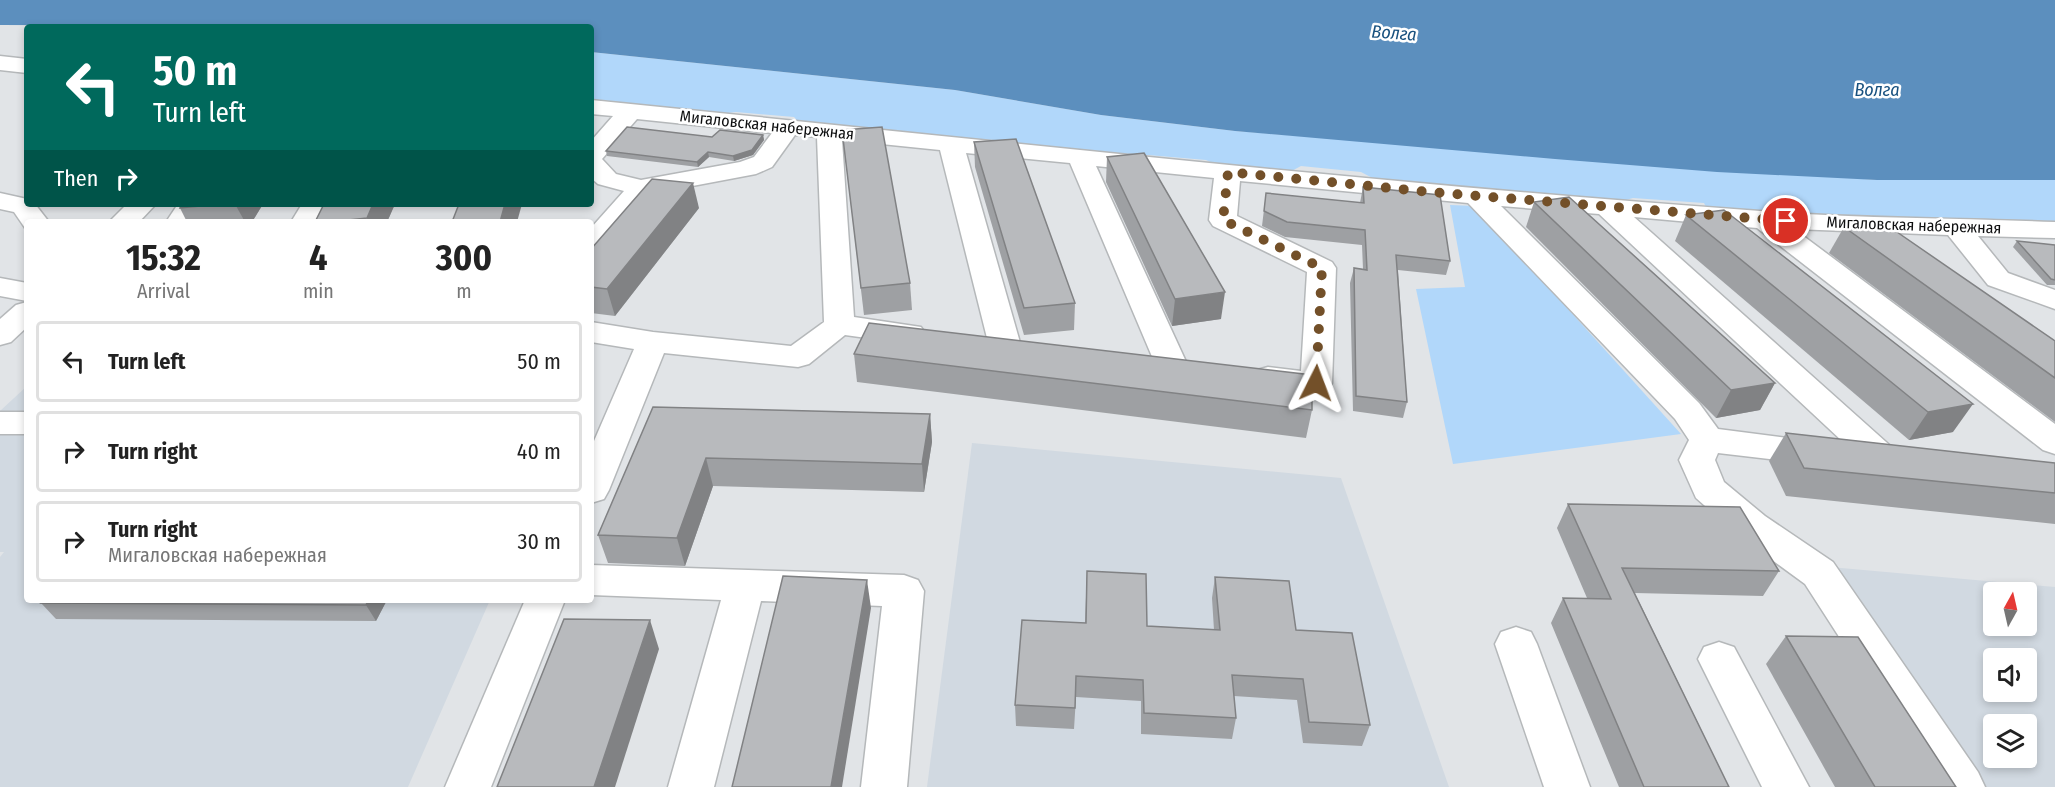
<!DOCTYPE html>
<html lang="en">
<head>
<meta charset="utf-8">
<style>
  :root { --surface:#fff; --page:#f6f6f6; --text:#222; --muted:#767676; --line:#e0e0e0 }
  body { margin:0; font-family:"Fira Sans Condensed",sans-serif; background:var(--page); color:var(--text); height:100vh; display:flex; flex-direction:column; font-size:22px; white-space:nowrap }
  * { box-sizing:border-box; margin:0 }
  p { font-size:20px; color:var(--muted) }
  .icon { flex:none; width:33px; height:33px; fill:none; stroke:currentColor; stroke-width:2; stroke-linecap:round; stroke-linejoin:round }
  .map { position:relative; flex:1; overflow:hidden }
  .panel { position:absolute; left:24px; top:219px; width:570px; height:384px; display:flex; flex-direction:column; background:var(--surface); border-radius:6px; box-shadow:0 3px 9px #0003 }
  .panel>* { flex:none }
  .guide { position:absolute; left:24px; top:24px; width:570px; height:183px; border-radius:6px; box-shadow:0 3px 9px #0003; background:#00695c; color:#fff; overflow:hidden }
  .needle { width:39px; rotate:8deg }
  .controls { position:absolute; left:1983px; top:582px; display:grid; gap:12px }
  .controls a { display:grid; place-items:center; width:54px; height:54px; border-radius:6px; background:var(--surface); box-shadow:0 3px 9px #0003; font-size:30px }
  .pin { position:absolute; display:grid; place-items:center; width:51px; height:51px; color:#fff; margin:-26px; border:3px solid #fff; border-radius:50%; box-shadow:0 2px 6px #0007 }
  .me { position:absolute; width:66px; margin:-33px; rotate:3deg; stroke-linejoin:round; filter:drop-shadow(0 0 4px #0008) }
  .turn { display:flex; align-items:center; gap:21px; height:126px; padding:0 30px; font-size:27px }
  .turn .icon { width:78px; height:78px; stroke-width:2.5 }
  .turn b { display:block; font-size:42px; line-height:51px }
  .then { display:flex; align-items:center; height:57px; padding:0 30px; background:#0003; gap:12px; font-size:22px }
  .eta { display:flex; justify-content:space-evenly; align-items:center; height:102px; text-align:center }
  .eta b { font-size:36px; font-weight:700; line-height:42px }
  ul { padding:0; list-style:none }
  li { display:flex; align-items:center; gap:18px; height:81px; margin:0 12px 9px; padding:0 18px; border:3px solid var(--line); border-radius:6px }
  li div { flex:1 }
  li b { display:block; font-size:22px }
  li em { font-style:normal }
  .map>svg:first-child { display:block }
  .built { fill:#d1d9e1; fill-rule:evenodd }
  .green { fill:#b1d7fa }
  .water { fill:#5c8fbe }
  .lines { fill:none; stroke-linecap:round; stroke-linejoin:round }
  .minor-casing { stroke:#b5b8ba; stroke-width:3 }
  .minor { fill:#fff; fill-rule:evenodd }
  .wall { fill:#9ea0a3 }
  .shaded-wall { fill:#818284 }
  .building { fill:#b8babd; stroke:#818284; stroke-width:1.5 }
  .route { stroke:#735029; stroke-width:10; stroke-dasharray:0 18 }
  .labels { text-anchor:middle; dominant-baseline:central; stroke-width:5; stroke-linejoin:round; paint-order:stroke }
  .far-street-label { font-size:16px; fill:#0d0e0f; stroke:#fff }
  .far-water-label { font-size:18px; font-style:italic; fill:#18517f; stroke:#fff }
</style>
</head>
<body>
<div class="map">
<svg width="2055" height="787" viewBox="0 0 2055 787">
  <rect width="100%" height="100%" fill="#e1e4e7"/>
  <g class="built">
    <polygon points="27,386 27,600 490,600 408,787 0,787 0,557 4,552 0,552 0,411"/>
    <polygon points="972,443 1341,478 1449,787 927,787"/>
    <path d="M1830,567l225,20v200h-71zM1994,592h32v34h-32zM1994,658h32v34h-32zM1994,724h32v34h-32z"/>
  </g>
  <g class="green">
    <polygon points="591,52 955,90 1101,115 1235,131 1877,180 2055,180 2055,226 1708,211 1704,203 1633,198 1615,203 1571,200 1553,194 1436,185 1384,184 1361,172 1301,166 1286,174 1217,165 1206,160 1148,155 1132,159 1087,155 1071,149 966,138 956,141 801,125 794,117 736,112 719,114 591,102"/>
    <polygon points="1450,205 1475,206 1681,434 1453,464 1416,289 1465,287"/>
  </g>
  <polygon class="water" points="0,0 2055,0 2055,180 1877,180 1717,172 1555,159 1235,131 1101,115 955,90 591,52 591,27 0,25"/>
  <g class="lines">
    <g class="minor-casing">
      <g id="minor">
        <polygon points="0,56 27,59 27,73 0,70"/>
        <path d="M591,100c389,39 778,83 1169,111 98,8 197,7 295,11v16l-77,-2 30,37 47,17v19l-67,-24 -40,-50 -154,-6 261,195v30l-12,-4 -286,-222 -123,-11 261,233 6,9 -6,9 -12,3 -12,-3 -272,-254 -98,-8 198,197 19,26 116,15 5,9 -5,9 -12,3 -104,-12 -3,7 9,22 41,34 68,46 145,210 7,15h-49l-131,-203 -66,-48 -43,-38 -17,-38 10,-20 -14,-21 -207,-216 -228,-22 -3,35 95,46 4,6 -4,115 -4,7c-22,6 -50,0 -71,-6l-5,-7 5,-7 11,-3 33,4 6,-99 -94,-46 -4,-6 5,-42 -118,-12 92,200 -5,7 -11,3 -11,-3 -5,-7 -86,-203 -104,-10 55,193 -5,7 -11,3 -11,-3 -5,-7 -49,-196 -98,-10 12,177 67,10 5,7 -5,7 -11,3 -65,-9 -36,29 -11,3 -134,-14 -55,137 -5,9 -13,4v-55l43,-99 -43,-7v-20l62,10 138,14 33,-24 -7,-185 -22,-2 -23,32 -16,7 -106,20 -49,57 -10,2v-25l33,-37 -26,-7 -7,-6v-37l22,-25 -22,-2zM637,119l135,14 -18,24 -14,5 -99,18 -25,-6 -14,-15z"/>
        <polygon points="0,193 27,199 27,204 35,204 49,222 27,222 25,228 14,212 0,209"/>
        <polygon points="127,204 156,204 139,222 109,222"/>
        <polygon points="178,204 204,204 194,222 166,222"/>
        <polygon points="302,204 328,204 319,222 291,222"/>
        <polygon points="0,278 27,283 27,301 0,296"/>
        <polygon points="27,302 27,327 11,342 0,345 0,319 16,305"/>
        <rect x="0" y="412" width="27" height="22"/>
        <polygon points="591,565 904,575 918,580 924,591 907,787 861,787 882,606 761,601 714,787 668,787 721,600 591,595"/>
        <polygon points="525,600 565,600 491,787 445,787"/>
        <polygon points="1516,627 1531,632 1537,644 1590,787 1544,787 1495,644 1501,632"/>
        <polygon points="1719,642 1734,647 1809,787 1762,787 1698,659 1704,647"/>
      </g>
    </g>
    <use href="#minor" class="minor"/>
  </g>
  <g class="wall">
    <polygon points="842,130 910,283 912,310 864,315"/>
    <polygon points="763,135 764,140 753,155 734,161 709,157 698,167 607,156 606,151 712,137"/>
    <polygon points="974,142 1075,303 1074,330 1024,335 975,167"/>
    <polygon points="1107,157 1221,319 1172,326 1106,182"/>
    <polygon points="1363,187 1450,261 1446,275 1398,270 1407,402 1403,418 1353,411 1350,283 1354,268 1363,269 1362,245 1285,237 1262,226 1266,193 1360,203"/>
    <polygon points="1534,202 1775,383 1760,410 1716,418 1526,227"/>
    <polygon points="182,204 263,204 252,222 187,222 180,208"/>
    <polygon points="324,204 395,204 387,222 315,222"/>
    <polygon points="699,208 615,316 591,313 591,249"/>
    <polygon points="1686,215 1953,432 1909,440 1675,241"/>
    <polygon points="1844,227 2055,341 2055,422 1829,253"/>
    <polygon points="2017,241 2055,245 2055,285 2047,285 2013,247"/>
    <polygon points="854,354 1312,410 1306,438 857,382"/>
    <polygon points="653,407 930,414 932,442 924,492 713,486 685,566 608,563 598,535"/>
    <polygon points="1786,433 2055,463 2055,524 1786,496 1769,461"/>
    <polygon points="1568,504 1779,571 1763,596 1635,593 1729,787 1619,787 1551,623 1563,598 1587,598 1557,528"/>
    <polygon points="1087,571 1147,626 1214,630 1212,598 1215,577 1296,630 1370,725 1362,746 1303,743 1297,700 1234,696 1236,718 1232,739 1141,734 1141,701 1076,697 1074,729 1016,726 1015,705 1085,623"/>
    <polygon points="44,600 387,600 376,621 56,619 41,603"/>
    <polygon points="1786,636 1956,787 1835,787 1766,664"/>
  </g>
  <g class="shaded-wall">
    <polygon points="763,135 764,140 753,155 734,161 733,156"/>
    <polygon points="708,152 709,157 698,167 697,162"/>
    <polygon points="693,183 699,208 615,316 607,289"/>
    <polygon points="235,204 263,204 252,222 245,222"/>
    <polygon points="373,204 395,204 387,222 368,222 367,218"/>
    <polygon points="505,204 522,204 517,222 500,222"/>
    <polygon points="1225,292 1221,319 1172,326 1175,299"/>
    <polygon points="1775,383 1760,410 1716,418 1731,390"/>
    <polygon points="1973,404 1953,432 1909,440 1928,412"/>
    <polygon points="930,414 932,442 924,492 922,464"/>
    <polygon points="706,458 713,486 685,566 677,538"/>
    <polygon points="867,580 871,608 842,787 831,787"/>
    <polygon points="369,600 387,600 376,621 366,605"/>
    <polygon points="650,620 659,649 615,787 594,787"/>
  </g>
  <g class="building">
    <polygon points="627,127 712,137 720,130 763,135 752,150 733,156 708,152 697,162 606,151"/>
    <polygon points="882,127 910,283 861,288 842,130"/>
    <polygon points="1016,139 1075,303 1024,308 974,142"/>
    <polygon points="1144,153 1225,292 1175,299 1107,157"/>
    <polygon points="652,179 693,183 607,289 591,287 591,249"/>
    <polygon points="1363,187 1440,195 1450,261 1396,255 1407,402 1356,396 1354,268 1367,270 1365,230 1287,222 1264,211 1266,193 1364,203"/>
    <polygon points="1569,197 1775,383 1731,390 1534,202"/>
    <polygon points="182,204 223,204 180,208"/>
    <polygon points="324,204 373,204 367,218 330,222 315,222"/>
    <polygon points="459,204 505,204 500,222 452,222"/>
    <polygon points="1724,210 1973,404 1928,412 1686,215"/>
    <polygon points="1881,221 2055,341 2055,378 1844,227"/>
    <polygon points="2017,241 2055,245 2055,280 2051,279"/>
    <polygon points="869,323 1312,375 1312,410 854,354"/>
    <polygon points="653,407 930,414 922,464 706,458 677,538 598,535"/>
    <polygon points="1786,433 2055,463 2055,493 1804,468"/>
    <polygon points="1568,504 1740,507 1779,571 1622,568 1729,787 1644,787 1563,598 1611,599"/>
    <polygon points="1087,571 1146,574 1147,626 1220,630 1215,577 1289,581 1296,630 1352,633 1370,725 1309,722 1303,679 1232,675 1236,718 1144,713 1143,680 1076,676 1075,708 1015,705 1022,620 1086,623"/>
    <polygon points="783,576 867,580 831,787 732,787"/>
    <polygon points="44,600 369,600 366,605 41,603"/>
    <polygon points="564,619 650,620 594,787 497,787"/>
    <polygon points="1786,636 1858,637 1956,787 1875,787"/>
  </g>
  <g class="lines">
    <polyline class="route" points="1316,383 1322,268 1223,220 1228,172 1430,192 1786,221"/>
  </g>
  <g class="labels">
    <g class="far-street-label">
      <text transform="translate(767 125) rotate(6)">Мигаловская набережная</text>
      <text transform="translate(1914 225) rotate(2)">Мигаловская набережная</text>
    </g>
    <g class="far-water-label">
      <text transform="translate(1394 33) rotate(4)">Волга</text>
      <text x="1877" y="90">Волга</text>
    </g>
  </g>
</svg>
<div class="controls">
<a><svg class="needle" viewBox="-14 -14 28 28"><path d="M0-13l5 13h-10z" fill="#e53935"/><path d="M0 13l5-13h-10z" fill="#767676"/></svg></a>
<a><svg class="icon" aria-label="sound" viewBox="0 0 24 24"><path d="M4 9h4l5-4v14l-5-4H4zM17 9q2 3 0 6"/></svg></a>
<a><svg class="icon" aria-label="layers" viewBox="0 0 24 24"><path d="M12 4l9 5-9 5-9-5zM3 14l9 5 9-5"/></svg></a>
</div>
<div class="pin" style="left:1786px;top:221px;background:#d93025"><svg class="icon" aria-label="arrive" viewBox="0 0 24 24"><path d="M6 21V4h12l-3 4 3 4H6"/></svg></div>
<svg class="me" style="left:1316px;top:383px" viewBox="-20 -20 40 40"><path d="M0-17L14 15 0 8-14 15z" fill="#735029" stroke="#fff" stroke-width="4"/></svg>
<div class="guide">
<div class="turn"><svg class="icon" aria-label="left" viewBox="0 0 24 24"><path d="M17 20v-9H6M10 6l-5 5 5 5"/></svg><div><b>50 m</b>Turn left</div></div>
<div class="then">Then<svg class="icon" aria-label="right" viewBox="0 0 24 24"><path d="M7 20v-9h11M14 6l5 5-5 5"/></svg></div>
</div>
<section class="panel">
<div class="eta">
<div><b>15:32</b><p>Arrival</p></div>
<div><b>4</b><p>min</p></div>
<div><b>300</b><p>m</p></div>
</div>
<ul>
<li><svg class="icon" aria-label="left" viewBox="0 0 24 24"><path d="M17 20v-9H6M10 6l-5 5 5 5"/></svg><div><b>Turn left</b></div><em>50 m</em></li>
<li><svg class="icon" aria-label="right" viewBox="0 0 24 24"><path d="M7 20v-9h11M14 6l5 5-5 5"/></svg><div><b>Turn right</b></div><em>40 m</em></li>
<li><svg class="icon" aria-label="right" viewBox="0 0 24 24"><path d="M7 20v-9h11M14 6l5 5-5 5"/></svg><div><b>Turn right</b><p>Мигаловская набережная</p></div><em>30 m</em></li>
</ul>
</section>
</div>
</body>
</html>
